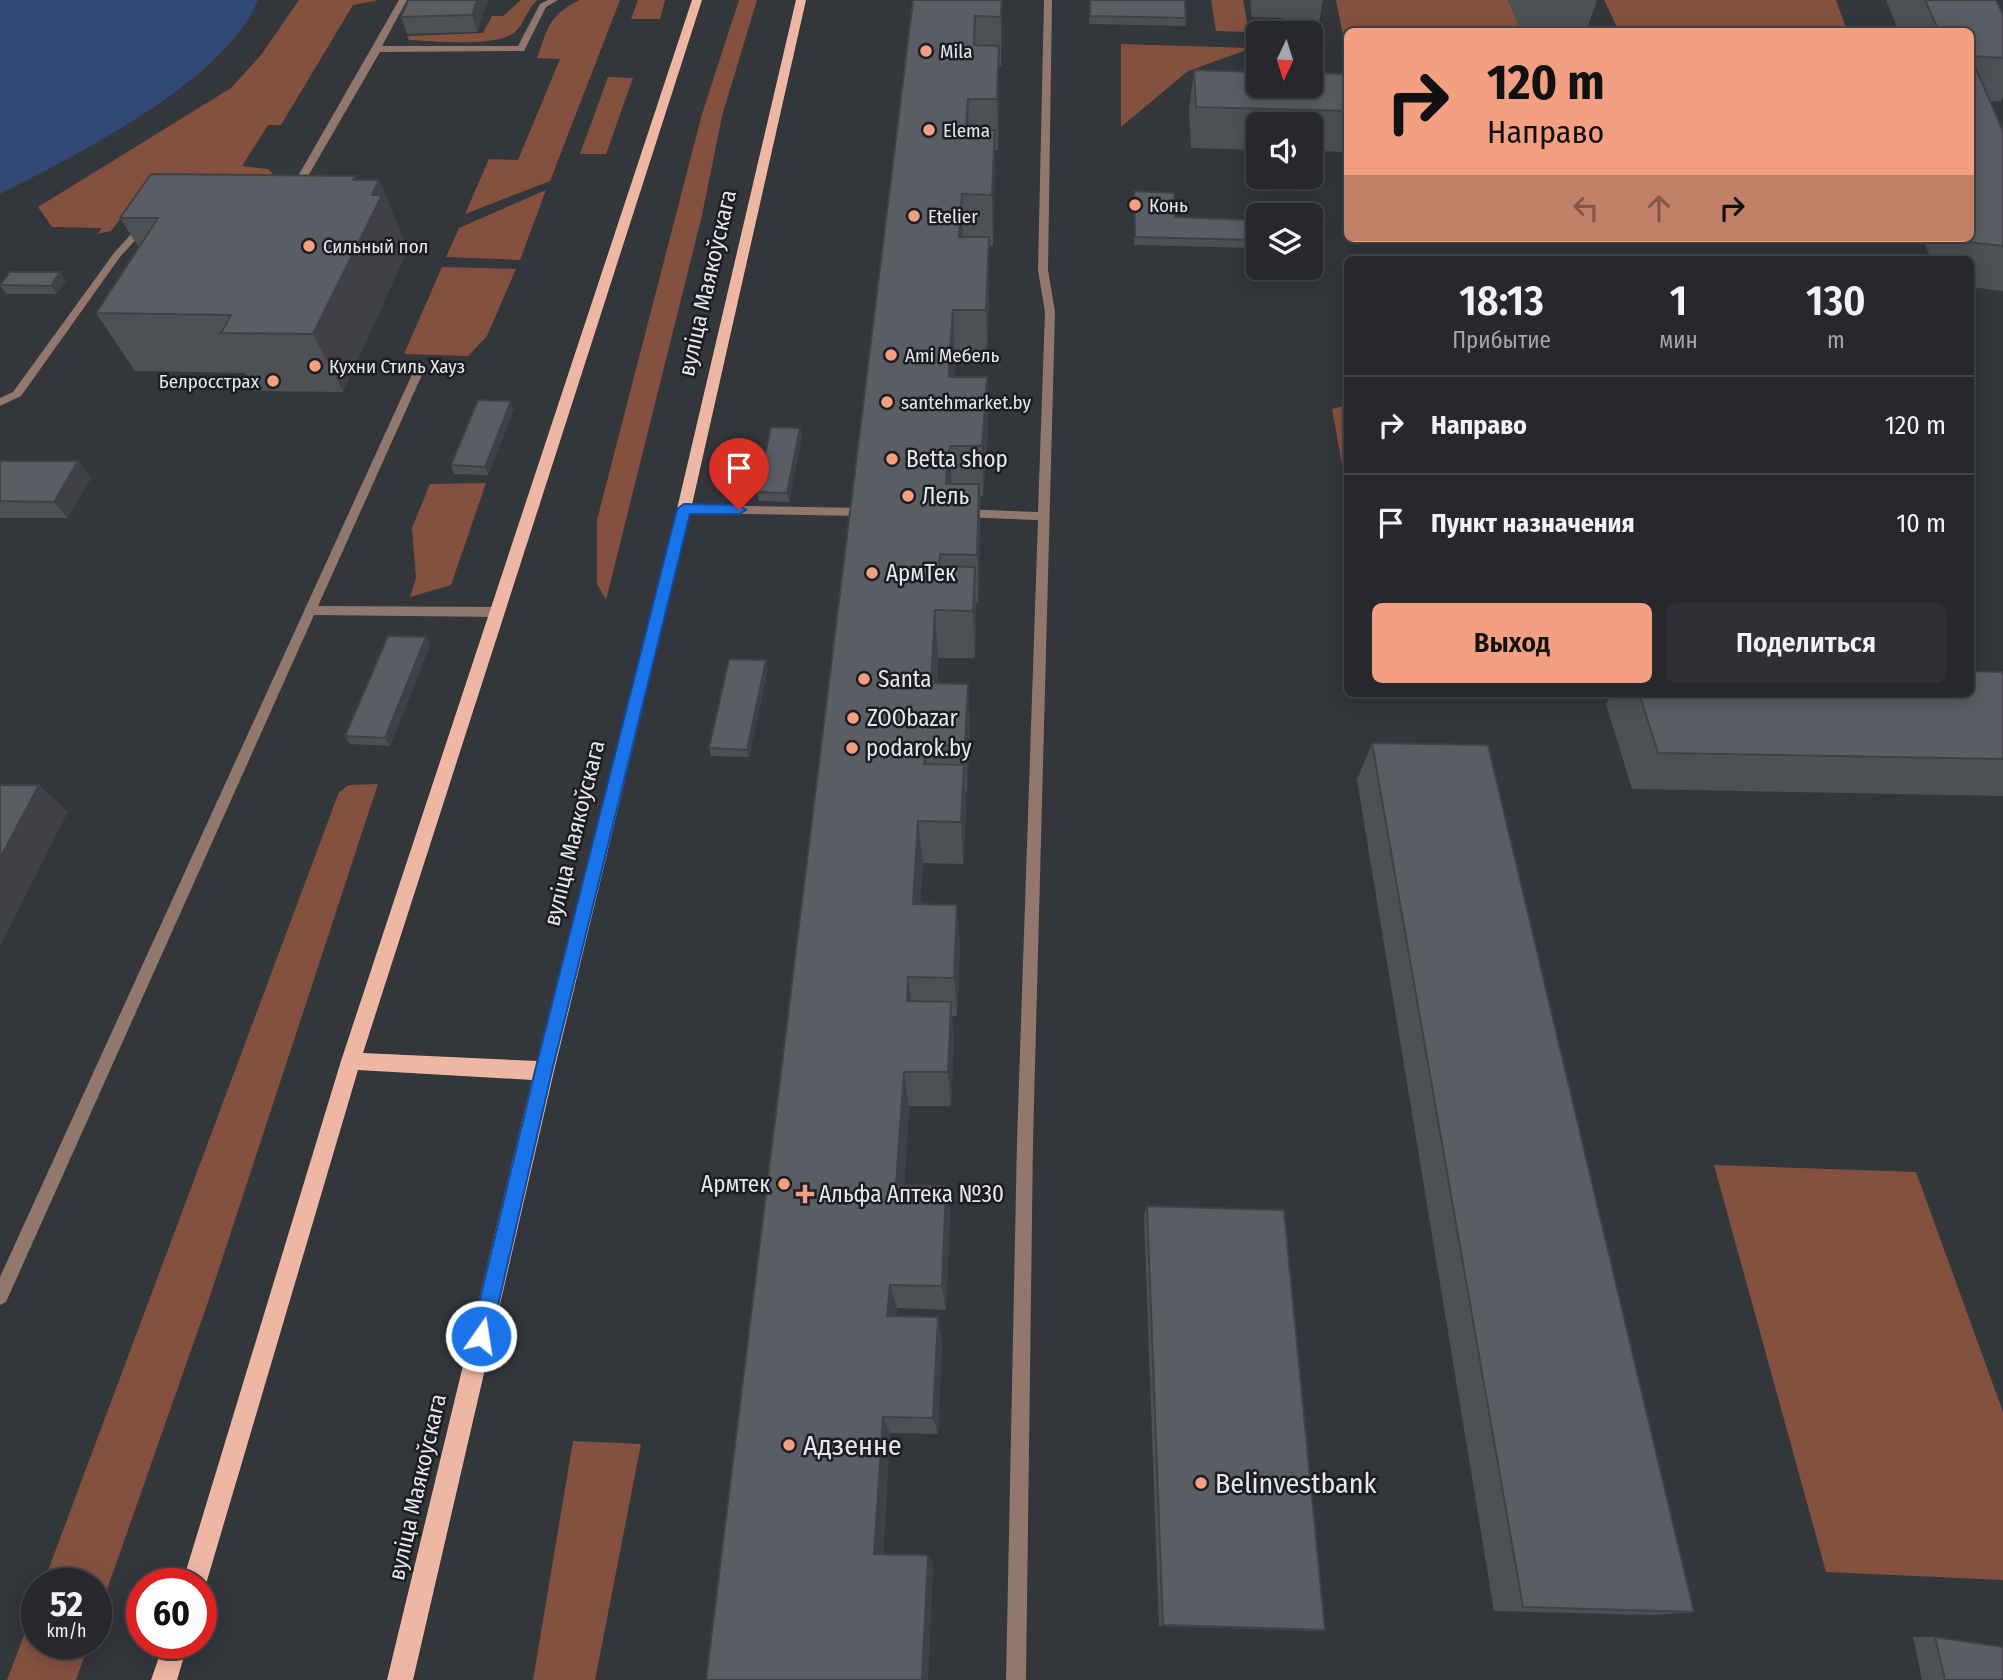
<!DOCTYPE html>
<html lang="ru">
<head>
<meta charset="utf-8">
<style>
  :root { --surface:#26282c; --page:#2e3034; --text:#f1f3f6; --muted:#a4a6a9; --line:#424448; --accent:#f3a082 }
  body { margin:0; font-family:"Fira Sans Condensed",sans-serif; background:var(--page); color:var(--text); height:100vh; display:flex; flex-direction:column; font-size:26px; white-space:nowrap }
  * { box-sizing:border-box; margin:0 }
  p { font-size:23px; color:var(--muted) }
  .icon { flex:none; width:38px; height:38px; fill:none; stroke:currentColor; stroke-width:2; stroke-linecap:round; stroke-linejoin:round }
  .map { position:relative; flex:1; overflow:hidden }
  .sheet { position:absolute; left:1344px; top:256px; width:630px; height:441px; display:flex; flex-direction:column; background:var(--surface); border-radius:10px; box-shadow:0 4px 18px #0003,0 0 0 2px var(--line) }
  .sheet>* { flex:none }
  .top-card { position:absolute; left:1344px; top:28px; width:630px; height:214px; border-radius:10px; box-shadow:0 4px 18px #0003,0 0 0 2px var(--line); background:#f3a082; color:#111; overflow:hidden }
  .needle { width:46px; rotate:184deg }
  .controls { position:absolute; left:1246px; top:21px; display:grid; gap:14px }
  .controls a { display:grid; place-items:center; width:77px; height:77px; border-radius:10px; background:var(--surface); box-shadow:0 4px 18px #0003,0 0 0 2px var(--line); font-size:35px }
  .speed { position:absolute; left:21px; top:1568px; display:flex; gap:14px; font-size:35px; font-weight:700; text-align:center }
  .speed>* { display:grid; place-content:center; width:91px; height:91px; border-radius:50%; background:var(--surface); box-shadow:0 4px 18px #0003,0 0 0 2px var(--line); line-height:1 }
  .speed small { font-size:18px; font-weight:400 }
  .speed .limit { border:10px solid #d22; background:#fff; color:#111 }
  .pin { position:absolute; display:grid; place-items:center; width:60px; height:60px; color:#fff; margin:-72px -30px; border-radius:50% 50% 50% 0; rotate:-45deg; box-shadow:0 0 7px #0007 }
  .pin .icon { rotate:45deg }
  .me { position:absolute; width:77px; margin:-38px; rotate:13deg; stroke-linejoin:round; filter:drop-shadow(0 0 5px #0008) }
  .turn { display:flex; align-items:center; gap:24px; height:147px; padding:0 28px; font-size:32px }
  .turn .icon { width:91px; height:91px; stroke-width:2.5 }
  .turn b { display:block; font-size:49px; line-height:60px }
  .lanes { display:flex; align-items:center; height:66px; padding:0 28px; background:#0003; justify-content:center; gap:35px; direction:ltr }
  .lanes .off { opacity:.35 }
  .eta { display:flex; justify-content:space-evenly; align-items:center; height:119px; text-align:center }
  .eta b { font-size:42px; font-weight:600; line-height:49px }
  .primary-button { display:flex; gap:14px; margin-top:auto; padding:14px 28px }
  .primary-button a { flex:1; height:80px; border-radius:10px; background:var(--accent); color:#111; font-size:28px; font-weight:600; line-height:80px; text-align:center }
  .primary-button a+a { background:var(--page); color:var(--text) }
  ul { padding:0; list-style:none }
  li { display:flex; align-items:center; gap:21px; height:98px; padding:0 28px; border-top:2px solid var(--line) }
  li div { flex:1 }
  li b { display:block; font-size:26px }
  li em { font-style:normal }
  .map>svg:first-child { display:block }
  .green { fill:#84513f }
  .water { fill:#324977 }
  .lines { fill:none; stroke-linecap:round; stroke-linejoin:round }
  .service { fill:#92776d; fill-rule:evenodd }
  .primary { fill:#eeb7a3; fill-rule:evenodd }
  .wall { fill:#4d5055 }
  .shaded-wall { fill:#3f4145 }
  .building { fill:#5a5d63; stroke:#3f4145; stroke-width:2 }
  .route { fill:#1a73e8; stroke:#114b97; stroke-width:2 }
  .poi-dot { fill:#f3a082; stroke:#1c1d20; stroke-width:2.5 }
  .labels { text-anchor:middle; dominant-baseline:central; stroke-width:5; stroke-linejoin:round; paint-order:stroke }
  .far-poi-label { font-size:19px; fill:#e6e8eb; stroke:#1c1d20; text-anchor:start }
  .street-label { font-size:23px; fill:#e6e8eb; stroke:#1c1d20 }
  .poi-label { font-size:23px; fill:#e6e8eb; stroke:#1c1d20; text-anchor:start }
  .near-poi-label { font-size:28px; fill:#e6e8eb; stroke:#1c1d20; text-anchor:start }
</style>
</head>
<body>
<div class="map">
<svg width="2003" height="1680" viewBox="0 0 2003 1680">
  <rect width="100%" height="100%" fill="#33363b"/>
  <g class="green">
    <polygon points="299,0 379,0 353,5 281,125 268,125 242,166 268,169 272,173 268,181 137,196 111,231 97,234 102,228 52,227 38,207 231,88 261,55"/>
    <path d="M521,0h16c-10,9 -13,24 -22,32 -18,16 -82,9 -106,8l-2,-4 76,-3 9,-17h11z"/>
    <path d="M580,0h40l-70,181 -85,33 24,-55 29,1 42,-101 -23,-1c11,-31 12,-43 43,-58z"/>
    <polygon points="638,0 665,0 660,19 631,19"/>
    <polygon points="739,0 757,0 722,116 702,215 606,600 597,584 597,520 702,114"/>
    <polygon points="1211,0 1243,0 1249,32 1216,31"/>
    <polygon points="1336,0 1508,0 1522,31 1348,32 1345,45"/>
    <polygon points="1604,0 1836,0 1847,31 1619,31"/>
    <polygon points="1121,44 1252,48 1188,71 1121,127"/>
    <polygon points="608,77 633,78 606,154 580,154"/>
    <polygon points="546,190 520,260 446,257 459,228"/>
    <polygon points="442,267 516,269 487,336 468,356 404,354"/>
    <polygon points="1347,405 1348,481 1345,481 1332,409"/>
    <polygon points="486,483 451,585 410,597 416,578 412,528 430,484"/>
    <polygon points="378,784 209,1299 96,1621 96,1584 43,1584 339,792 349,785"/>
    <polygon points="1714,1165 1916,1172 2003,1412 2003,1580 1826,1572"/>
    <polygon points="573,1441 641,1444 595,1680 533,1680"/>
    <polygon points="37,1601 37,1643 89,1643 76,1680 7,1680"/>
  </g>
  <path class="water" d="M0,0h258c-31,80 -183,156 -258,194z"/>
  <g class="lines">
    <g class="service">
      <polygon points="399,0 407,0 382,46 518,46 540,4 548,0 558,0 546,7 524,51 380,52 300,190 292,192 290,190"/>
      <polygon points="1044,0 1052,0 1048,270 1055,312 1033,1141 1026,1680 1006,1680 1017,1141 1038,520 961,517 955,513 961,509 1038,512 1045,312 1038,270"/>
      <polygon points="142,222 150,224 120,257 21,396 0,406 0,398 13,392 114,253"/>
      <polygon points="420,365 425,368 318,606 498,607 504,612 498,617 314,615 6,1302 0,1305 0,1277 415,368"/>
      <polygon points="684,505 863,508 869,512 863,516 684,513 678,509"/>
    </g>
    <g class="primary">
      <polygon points="692,0 702,0 363,1053 537,1061 677,509 796,0 806,0 691,509 554,1071 413,1680 387,1680 532,1080 358,1070 206,1584 201,1593 201,1584 182,1584 341,1061"/>
      <polygon points="164,1643 188,1643 177,1680 151,1680"/>
    </g>
  </g>
  <g class="wall">
    <polygon points="488,0 477,32 407,34 401,17"/>
    <polygon points="913,0 1002,0 1001,66 999,66 998,150 995,150 993,246 989,246 989,288 987,361 955,361 954,377 987,377 988,428 983,496 980,496 980,533 978,603 976,603 975,658 938,658 937,683 968,684 970,730 967,791 965,791 966,809 963,864 923,863 920,904 957,905 960,945 957,1016 952,1016 954,1038 951,1106 909,1106 904,1185 946,1186 950,1214 946,1310 897,1308 896,1316 942,1339 938,1434 890,1433 883,1554 933,1563 928,1680 706,1680"/>
    <polygon points="1090,0 1186,18 1186,26 1089,24"/>
    <polygon points="1250,0 1323,0 1319,22 1283,22 1282,18 1252,17"/>
    <polygon points="1508,0 1597,0 1587,29 1520,29"/>
    <polygon points="1886,0 1996,0 2003,14 2003,97 2000,102 1990,101 2003,131 2003,291 1970,287 1970,259 1931,259 1923,238 1970,238 1970,32 1899,32"/>
    <polygon points="1194,70 1348,74 1348,152 1311,151 1311,124 1258,124 1258,150 1191,148 1189,111"/>
    <polygon points="358,180 379,180 403,239 402,242 406,253 343,392 255,391 245,373 135,371 96,313 139,248 120,218"/>
    <polygon points="1134,191 1175,217 1254,240 1252,248 1134,245"/>
    <polygon points="66,281 57,294 6,294 0,285"/>
    <polygon points="514,409 488,475 454,474 451,465"/>
    <polygon points="800,428 802,436 789,502 759,501 757,492"/>
    <polygon points="0,461 91,478 67,518 0,518"/>
    <polygon points="426,637 430,645 390,746 350,744 345,736"/>
    <polygon points="768,668 749,757 711,756 709,748"/>
    <polygon points="2003,672 2003,796 1632,789 1606,704 1613,693 1970,693"/>
    <polygon points="1372,743 1694,1612 1654,1615 1494,1611 1357,780"/>
    <polygon points="1147,1206 1325,1630 1317,1631 1159,1626 1144,1215"/>
    <polygon points="1913,1637 1935,1637 2003,1680 1922,1680"/>
  </g>
  <g class="shaded-wall">
    <polygon points="477,0 488,0 477,32 472,15"/>
    <polygon points="1002,0 1002,24 1001,66 1001,17"/>
    <polygon points="999,46 999,96 998,150 997,99"/>
    <polygon points="968,99 969,149 966,130"/>
    <polygon points="995,130 995,181 993,246 992,195"/>
    <polygon points="356,176 373,214 372,195 379,180 403,239 402,242 406,253 343,392 313,334 353,180"/>
    <polygon points="962,194 963,245 959,237"/>
    <polygon points="989,237 989,288 987,361 986,310"/>
    <polygon points="60,272 66,281 57,294 51,286"/>
    <polygon points="953,310 955,361 952,399 949,377"/>
    <polygon points="987,377 988,428 983,496 982,446"/>
    <polygon points="511,401 514,409 488,475 485,467"/>
    <polygon points="800,428 802,436 789,502 787,493"/>
    <polygon points="950,446 952,496 946,484 947,463"/>
    <polygon points="78,461 91,478 67,518 54,502"/>
    <polygon points="979,484 980,533 978,603 977,555"/>
    <polygon points="975,567 976,616 975,658 973,611"/>
    <polygon points="935,610 938,658 934,730 931,683"/>
    <polygon points="426,637 430,645 390,746 385,738"/>
    <polygon points="766,660 768,668 749,757 747,750"/>
    <polygon points="968,684 970,730 967,791 965,746"/>
    <polygon points="925,745 929,790 924,764"/>
    <polygon points="964,765 966,809 963,864 961,822"/>
    <polygon points="39,785 68,812 0,946 0,858"/>
    <polygon points="918,821 923,863 918,944 913,904"/>
    <polygon points="957,905 960,945 957,1016 954,978"/>
    <polygon points="908,977 913,1015 907,1001"/>
    <polygon points="951,1002 954,1038 951,1106 948,1072"/>
    <polygon points="904,1072 909,1106 903,1213 896,1185"/>
    <polygon points="946,1186 950,1214 946,1310 942,1286"/>
    <polygon points="890,1285 897,1308 895,1337 887,1316"/>
    <polygon points="938,1317 942,1339 938,1434 933,1418"/>
    <polygon points="883,1417 890,1433 882,1562 874,1554"/>
    <polygon points="928,1555 933,1563 928,1680 922,1680"/>
  </g>
  <g class="building">
    <polygon points="408,0 477,0 472,15 401,17"/>
    <polygon points="913,0 1002,0 1001,17 975,16 974,45 999,46 997,99 968,99 966,130 995,130 992,195 962,194 959,237 989,237 986,310 953,310 950,348 949,377 987,377 982,446 950,446 947,463 946,484 979,484 977,555 940,554 939,566 975,567 973,611 935,610 931,683 968,684 965,746 925,745 924,764 964,765 961,822 918,821 913,904 957,905 954,978 908,977 907,1001 951,1002 948,1072 904,1072 896,1185 946,1186 942,1286 890,1285 887,1316 938,1317 933,1418 883,1417 874,1554 928,1555 922,1680 706,1680"/>
    <polygon points="1090,0 1185,0 1186,18 1090,16"/>
    <polygon points="1925,0 1996,0 2003,14 2003,58 1970,56 1970,32 1939,32"/>
    <polygon points="1970,62 1973,62 2003,131 2003,246 1968,242 1966,238 1970,238"/>
    <polygon points="1194,70 1258,72 1258,86 1311,86 1311,73 1348,74 1348,111 1196,107"/>
    <polygon points="151,174 356,176 353,180 379,180 372,195 382,195 313,334 221,333 231,315 96,313 158,218 120,218"/>
    <polygon points="1134,191 1174,193 1175,217 1252,220 1254,240 1135,237"/>
    <polygon points="10,272 60,272 51,286 0,285"/>
    <polygon points="478,400 511,401 485,467 451,465"/>
    <polygon points="771,427 800,428 787,493 757,492"/>
    <polygon points="0,461 78,461 54,502 0,501"/>
    <polygon points="388,636 426,637 385,738 345,736"/>
    <polygon points="729,659 766,660 747,750 709,748"/>
    <polygon points="1970,671 2003,672 2003,759 1658,753 1639,693 1970,693"/>
    <polygon points="1372,743 1488,745 1694,1612 1523,1607"/>
    <polygon points="0,785 39,785 0,858"/>
    <polygon points="1147,1206 1284,1210 1325,1630 1163,1625"/>
    <polygon points="1935,1637 2003,1647 2003,1680 1945,1680"/>
  </g>
  <polygon class="route" points="684,504 739,505 746,510 739,514 690,514 552,1071 491,1336 488,1343 481,1346 474,1343 471,1336 535,1071 677,509"/>
  <g class="poi-dot">
    <circle cx="926" cy="51" r="7"/>
    <circle cx="929" cy="130" r="7"/>
    <circle cx="1135" cy="205" r="7"/>
    <circle cx="914" cy="216" r="7"/>
    <circle cx="309" cy="246" r="7"/>
    <circle cx="891" cy="355" r="7"/>
    <circle cx="315" cy="366" r="7"/>
    <circle cx="273" cy="381" r="7"/>
    <circle cx="887" cy="402" r="7"/>
    <circle cx="892" cy="459" r="7"/>
    <circle cx="908" cy="496" r="7"/>
    <circle cx="872" cy="573" r="7"/>
    <circle cx="864" cy="679" r="7"/>
    <circle cx="853" cy="718" r="7"/>
    <circle cx="852" cy="748" r="7"/>
    <circle cx="784" cy="1184" r="7"/>
    <path d="M801.5 1183.5h7v7h7v7h-7v7h-7v-7h-7v-7h7z"/>
    <circle cx="789" cy="1445" r="7"/>
    <circle cx="1201" cy="1483" r="7"/>
  </g>
  <g class="labels">
    <g class="far-poi-label">
      <text x="940" y="51">Mila</text>
      <text x="943" y="130">Elema</text>
      <text x="1149" y="205">Конь</text>
      <text x="928" y="216">Etelier</text>
      <text x="323" y="246">Сильный пол</text>
      <text x="905" y="355">Ami Мебель</text>
      <text x="329" y="366">Кухни Стиль Хауз</text>
      <text x="259" y="381" text-anchor="end">Белросстрах</text>
      <text x="901" y="402">santehmarket.by</text>
    </g>
    <g class="street-label">
      <text transform="translate(707 283) rotate(-77)">вуліца Маякоўскага</text>
      <text transform="translate(574 833) rotate(-76)">вуліца Маякоўскага</text>
      <text transform="translate(417 1487) rotate(-77)">вуліца Маякоўскага</text>
    </g>
    <g class="poi-label">
      <text x="906" y="459">Betta shop</text>
      <text x="922" y="496">Лель</text>
      <text x="886" y="573">АрмТек</text>
      <text x="878" y="679">Santa</text>
      <text x="867" y="718">ZOObazar</text>
      <text x="866" y="748">podarok.by</text>
      <text x="770" y="1184" text-anchor="end">Армтек</text>
      <text x="819" y="1194">Альфа Аптека №30</text>
    </g>
    <g class="near-poi-label">
      <text x="803" y="1445">Адзенне</text>
      <text x="1215" y="1483">Belinvestbank</text>
    </g>
  </g>
</svg>
<div class="controls">
<a><svg class="needle" viewBox="-14 -14 28 28"><path d="M0-13l5 13h-10z" fill="#e53935"/><path d="M0 13l5-13h-10z" fill="#a4a6a9"/></svg></a>
<a><svg class="icon" aria-label="sound" viewBox="0 0 24 24"><path d="M4 9h4l5-4v14l-5-4H4zM17 9q2 3 0 6"/></svg></a>
<a><svg class="icon" aria-label="layers" viewBox="0 0 24 24"><path d="M12 4l9 5-9 5-9-5zM3 14l9 5 9-5"/></svg></a>
</div>
<div class="speed"><div>52<small>km/h</small></div><div class="limit">60</div></div>
<div class="pin" style="left:739px;top:510px;background:#d93025"><svg class="icon" aria-label="arrive" viewBox="0 0 24 24"><path d="M6 21V4h12l-3 4 3 4H6"/></svg></div>
<svg class="me" style="left:481px;top:1336px" viewBox="-20 -20 40 40"><circle r="17" fill="#1a73e8" stroke="#fff" stroke-width="3"/><path d="M0-11L8 9 0 5-8 9z" fill="#fff"/></svg>
<div class="top-card">
<div class="turn"><svg class="icon" aria-label="right" viewBox="0 0 24 24"><path d="M7 20v-9h11M14 6l5 5-5 5"/></svg><div><b>120 m</b>Направо</div></div>
<div class="lanes"><svg class="icon off" aria-label="left" viewBox="0 0 24 24"><path d="M17 20v-9H6M10 6l-5 5 5 5"/></svg><svg class="icon off" aria-label="ahead" viewBox="0 0 24 24"><path d="M12 20V5M6 11l6-6 6 6"/></svg><svg class="icon" aria-label="right" viewBox="0 0 24 24"><path d="M7 20v-9h11M14 6l5 5-5 5"/></svg></div>
</div>
<section class="sheet">
<div class="eta">
<div><b>18:13</b><p>Прибытие</p></div>
<div><b>1</b><p>мин</p></div>
<div><b>130</b><p>m</p></div>
</div>
<ul>
<li><svg class="icon" aria-label="right" viewBox="0 0 24 24"><path d="M7 20v-9h11M14 6l5 5-5 5"/></svg><div><b>Направо</b></div><em>120 m</em></li>
<li><svg class="icon" aria-label="arrive" viewBox="0 0 24 24"><path d="M6 21V4h12l-3 4 3 4H6"/></svg><div><b>Пункт назначения</b></div><em>10 m</em></li>
</ul>
<div class="primary-button"><a>Выход</a><a>Поделиться</a></div>
</section>
</div>
</body>
</html>
